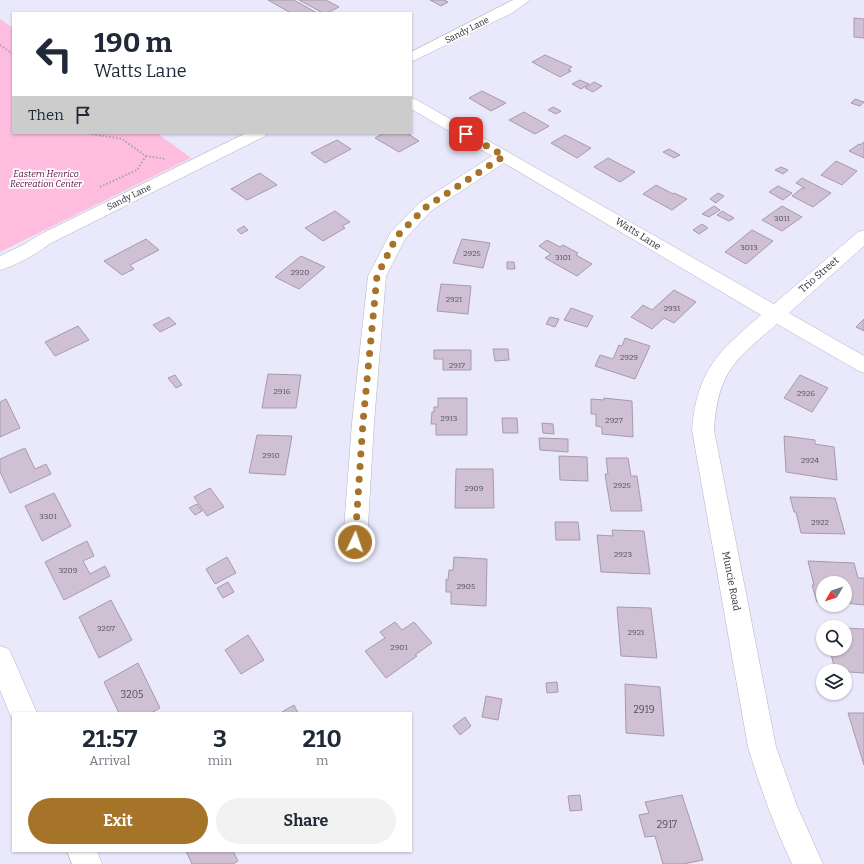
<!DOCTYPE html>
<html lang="en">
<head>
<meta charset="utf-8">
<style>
  :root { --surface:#fff; --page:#f2f2f3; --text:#1f2937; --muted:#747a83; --accent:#a57429 }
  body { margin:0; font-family:Bitter,serif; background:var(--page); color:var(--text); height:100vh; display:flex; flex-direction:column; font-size:15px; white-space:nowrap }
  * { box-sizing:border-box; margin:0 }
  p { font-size:13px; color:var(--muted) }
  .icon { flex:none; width:22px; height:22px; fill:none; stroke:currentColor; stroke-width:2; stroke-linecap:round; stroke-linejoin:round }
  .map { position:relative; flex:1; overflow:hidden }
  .sheet { position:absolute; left:12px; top:712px; width:400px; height:140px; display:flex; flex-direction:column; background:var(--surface); border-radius:0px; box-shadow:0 1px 3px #0004 }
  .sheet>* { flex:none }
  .guide { position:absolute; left:12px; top:12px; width:400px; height:122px; border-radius:0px; box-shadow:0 1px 3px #0004; background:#fff; color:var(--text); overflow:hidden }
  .needle { width:26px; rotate:231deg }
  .buttons { position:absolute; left:816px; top:576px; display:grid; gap:8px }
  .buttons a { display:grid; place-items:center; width:36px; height:36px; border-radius:50%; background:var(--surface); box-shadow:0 1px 3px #0004; font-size:20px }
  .pin { position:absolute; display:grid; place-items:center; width:34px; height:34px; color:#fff; margin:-17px; border-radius:8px; box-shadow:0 2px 6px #0006 }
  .me { position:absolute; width:44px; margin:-22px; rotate:3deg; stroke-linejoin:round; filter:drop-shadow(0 0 3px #0008) }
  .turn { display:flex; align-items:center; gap:14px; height:84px; padding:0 16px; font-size:18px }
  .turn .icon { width:52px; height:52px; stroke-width:2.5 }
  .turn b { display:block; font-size:28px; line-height:34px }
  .then { display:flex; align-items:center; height:38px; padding:0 16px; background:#0003; gap:8px; font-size:15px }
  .eta { display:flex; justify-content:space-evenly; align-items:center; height:68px; text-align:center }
  .eta b { font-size:24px; font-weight:700; line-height:28px }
  .cta { display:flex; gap:8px; margin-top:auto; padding:8px 16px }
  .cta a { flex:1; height:46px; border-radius:24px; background:var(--accent); color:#fff; font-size:16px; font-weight:700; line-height:46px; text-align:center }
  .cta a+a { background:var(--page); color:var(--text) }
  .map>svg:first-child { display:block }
  .green { fill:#febddf }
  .building { fill:#cfc0d4; stroke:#a89aad }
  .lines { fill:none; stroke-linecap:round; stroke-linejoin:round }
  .minor-casing { stroke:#b3b2c8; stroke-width:1 }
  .path { stroke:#a4a4b3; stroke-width:2; stroke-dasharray:1.5 2; stroke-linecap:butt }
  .minor { fill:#fff; fill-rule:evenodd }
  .route { stroke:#a57429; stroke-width:7; stroke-dasharray:0 12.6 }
  .labels { text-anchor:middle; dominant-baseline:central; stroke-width:3.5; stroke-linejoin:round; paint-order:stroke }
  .number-label { font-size:8px; fill:#56525e }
  .far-street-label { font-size:9px; fill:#2e2e37; stroke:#fff }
  .far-park-label { font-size:9px; font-style:italic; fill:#5a093f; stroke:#fff }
  .street-label { font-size:10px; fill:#2e2e37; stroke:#fff }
  .near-number-label { font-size:10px; fill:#56525e }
</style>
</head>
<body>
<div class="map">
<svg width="864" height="864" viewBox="0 0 864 864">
  <rect width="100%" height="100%" fill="#eae9fc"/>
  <polygon class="green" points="0,19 13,28 13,133 157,133 191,158 0,252"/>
  <g class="building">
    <polygon points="268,0 294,0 317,13 291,13"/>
    <polygon points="299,0 326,0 339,7 327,13 323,13"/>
    <polygon points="430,0 446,0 445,1 448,2 441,6"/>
    <polygon points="854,18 864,19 864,38 854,37"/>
    <polygon points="545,55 572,67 568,70 571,71 560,77 532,62"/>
    <polygon points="580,80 589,84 581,89 572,84"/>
    <polygon points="594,82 602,86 593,92 585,88"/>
    <polygon points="482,91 506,103 491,111 469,98"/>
    <polygon points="855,99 864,102 860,106 851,103"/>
    <polygon points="553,107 561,111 556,114 548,110"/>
    <polygon points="524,112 549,126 535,134 509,120"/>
    <polygon points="384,133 407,133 419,141 399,152 375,138"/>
    <polygon points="565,135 591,148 577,158 551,143"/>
    <polygon points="337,140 351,149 325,163 311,153"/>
    <polygon points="864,142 864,158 849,151 859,144 860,145"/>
    <polygon points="669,149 680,155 674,158 663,152"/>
    <polygon points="608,158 635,172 620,182 594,167"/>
    <polygon points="836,161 857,171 842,185 821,175"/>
    <polygon points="781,167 788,170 783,174 775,170"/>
    <polygon points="260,173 277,185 247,200 231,189"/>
    <polygon points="802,178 831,193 813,207 792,196 802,188 805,188 796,183"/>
    <polygon points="656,185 673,194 674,193 687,199 672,210 643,194"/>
    <polygon points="778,186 792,193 783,200 769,192"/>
    <polygon points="718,193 724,196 716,203 710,199"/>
    <polygon points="714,206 720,210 709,217 702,214"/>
    <polygon points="782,206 802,217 782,231 762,220"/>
    <polygon points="335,211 350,222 342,226 345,228 323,241 305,228"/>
    <polygon points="722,211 734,218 729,221 717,215"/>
    <polygon points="702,224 708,228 699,234 693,230"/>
    <polygon points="244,226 248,230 241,234 237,230"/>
    <polygon points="752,230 773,241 746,264 725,252"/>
    <polygon points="146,239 159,250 130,265 134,269 122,275 104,261"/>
    <polygon points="462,239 490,243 483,268 453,263"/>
    <polygon points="547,240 560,247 563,245 578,253 576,255 592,264 577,276 545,258 551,254 539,246"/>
    <polygon points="301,256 325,267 299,289 275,277"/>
    <polygon points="507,262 514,262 515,269 507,269"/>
    <polygon points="441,284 471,286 468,314 437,311"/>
    <polygon points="674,290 696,302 674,323 664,318 652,329 631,317 643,305 652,310"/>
    <polygon points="571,308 593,316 587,327 564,320"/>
    <polygon points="169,317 176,324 160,332 153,325"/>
    <polygon points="550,317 559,319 555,327 546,324"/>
    <polygon points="864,319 864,331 856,327"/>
    <polygon points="78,326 89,340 55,356 45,342"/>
    <polygon points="625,338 650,346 635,379 595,366 600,355 613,359 619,345 622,346"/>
    <polygon points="493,349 508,349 509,360 495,361"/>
    <polygon points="434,350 471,350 471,370 443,370 443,359 434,359"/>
    <polygon points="268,374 301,375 296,408 262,408"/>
    <polygon points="175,375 182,385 176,388 168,378"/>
    <polygon points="800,375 828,388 812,412 784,398"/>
    <polygon points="438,398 467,398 467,435 436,435 436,424 431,424 432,412 434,412 434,407 438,407"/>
    <polygon points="604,398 632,401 633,437 602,434 602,427 596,426 596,414 591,414 591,399 604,400"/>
    <polygon points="6,399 20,428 0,437 0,402"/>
    <polygon points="502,418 517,418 518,433 503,433"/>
    <polygon points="542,423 553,424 554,434 543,433"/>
    <polygon points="257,435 292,436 285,475 249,473"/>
    <polygon points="784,436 815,440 815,444 834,447 837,480 786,472"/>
    <polygon points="539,438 568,439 568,452 540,450"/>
    <polygon points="25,448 35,469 46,464 51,474 10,493 0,472 0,459"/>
    <polygon points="559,456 587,457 588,481 560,480"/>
    <polygon points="606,458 628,458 631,476 637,476 642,511 611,511 605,474 608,474"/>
    <polygon points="456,469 493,469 494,508 455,508"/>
    <polygon points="210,488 224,507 207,516 194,497"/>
    <polygon points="54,493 71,526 42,541 25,506"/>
    <polygon points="790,497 835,498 845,534 801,533 796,512 794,512"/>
    <polygon points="197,504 202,511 195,515 189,508"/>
    <polygon points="555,522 578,522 580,540 556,540"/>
    <polygon points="612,530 644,531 650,574 601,572 597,535 613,536"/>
    <polygon points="87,541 94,556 83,561 90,574 105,566 110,576 64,600 45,562"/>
    <polygon points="227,557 236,573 215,584 206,569"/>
    <polygon points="454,557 487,559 486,606 451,604 451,592 446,592 446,579 448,580 449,570 453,570"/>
    <polygon points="808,561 854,563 858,578 864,578 864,605 845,603 845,583 823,583 823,602 817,602 812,585 814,585"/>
    <polygon points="228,582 234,592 223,598 217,588"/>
    <polygon points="111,600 132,640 99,658 79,617"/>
    <polygon points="617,607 651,608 657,658 621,656"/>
    <polygon points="395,622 402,630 414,622 432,643 415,655 417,656 386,678 365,651 385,638 380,632"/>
    <polygon points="845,628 864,629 864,673 835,671 830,649 845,649"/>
    <polygon points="248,635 264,660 241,674 225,650"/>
    <polygon points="138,663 160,708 151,713 119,713 104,682"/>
    <polygon points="557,682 558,692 547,693 546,683"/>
    <polygon points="625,684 660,687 664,736 626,733"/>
    <polygon points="486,696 502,699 498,720 482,717"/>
    <polygon points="294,705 298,713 283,713 282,712"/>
    <polygon points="848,713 864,713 864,765"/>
    <polygon points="465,717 471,726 460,735 453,726"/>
    <polygon points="580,795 582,810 570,811 568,796"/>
    <polygon points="682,795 703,860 683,864 663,864 655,836 645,837 639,815 649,813 645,802"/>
    <polygon points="186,851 233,851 238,861 233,864 192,864"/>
  </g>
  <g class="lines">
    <g class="minor-casing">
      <g id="minor">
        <polygon points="513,0 530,0 512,13 411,62 411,52"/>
        <path d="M411,98l6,2 357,204 84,-72 6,-2v16l-75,67 75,43v17l-7,-3 -80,-46c-42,36 -59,47 -63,106l62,317 21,59 26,58h-31c-18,-38 -32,-77 -44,-117l-56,-317c5,-60 26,-78 69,-115l-257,-152 -73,48 -26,28 -19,37 -12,147 -7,119 -3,7 -9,3 -9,-3 -3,-7 9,-119 16,-147 23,-44 28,-29 73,-47 -81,-47z"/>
        <path d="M246,133h21l-2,3 -214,107c-15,11 -33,22 -51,27v-14l23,-11 16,-10z"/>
        <polygon points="0,646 9,649 37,713 13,713 13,722 0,690"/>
        <polygon points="67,851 97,851 102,864 72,864"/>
      </g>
    </g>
    <g class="path">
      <polyline points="0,45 13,54"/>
      <polyline points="85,133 122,139 146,156 165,159"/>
      <polyline points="100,187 137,170 146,156"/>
    </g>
    <use href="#minor" class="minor"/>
  </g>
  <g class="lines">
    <polyline class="route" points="355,542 363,422 377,276 397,236 426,207 504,156 466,134"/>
  </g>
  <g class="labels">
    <g class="number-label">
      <text x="782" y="218">3011</text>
      <text x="749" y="247">3013</text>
      <text x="472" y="253">2925</text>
      <text x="563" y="257">3101</text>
      <text x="300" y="272">2920</text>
      <text x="454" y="299">2921</text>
      <text x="672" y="308">2931</text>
      <text x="629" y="357">2929</text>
      <text x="457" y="365">2917</text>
      <text x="282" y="391">2916</text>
      <text x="806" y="393">2926</text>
      <text x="449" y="418">2913</text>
      <text x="614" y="420">2927</text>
      <text x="271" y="455">2910</text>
      <text x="810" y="460">2924</text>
      <text x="622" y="485">2925</text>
      <text x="474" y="488">2909</text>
      <text x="48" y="516">3301</text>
      <text x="820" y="522">2922</text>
      <text x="623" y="554">2923</text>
      <text x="68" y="570">3209</text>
      <text x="466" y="586">2905</text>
      <text x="106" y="628">3207</text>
      <text x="636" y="632">2921</text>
      <text x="399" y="647">2901</text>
    </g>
    <g class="far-street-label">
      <text transform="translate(467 30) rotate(-27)">Sandy Lane</text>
      <text transform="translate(129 197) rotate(-26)">Sandy Lane</text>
    </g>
    <g class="far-park-label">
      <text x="46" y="174">Eastern Henrico<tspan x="46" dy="10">Recreation Center</tspan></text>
    </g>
    <g class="street-label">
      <text transform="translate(638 234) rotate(32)">Watts Lane</text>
      <text transform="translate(819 275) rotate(-41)">Trio Street</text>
      <text transform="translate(731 581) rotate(79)">Muncie Road</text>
    </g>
    <g class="near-number-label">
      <text x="132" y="695">3205</text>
      <text x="644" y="710">2919</text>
      <text x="667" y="825">2917</text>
    </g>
  </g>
</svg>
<div class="buttons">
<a><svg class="needle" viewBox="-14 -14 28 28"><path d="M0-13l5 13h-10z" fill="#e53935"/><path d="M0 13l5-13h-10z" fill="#747a83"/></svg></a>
<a><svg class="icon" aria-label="search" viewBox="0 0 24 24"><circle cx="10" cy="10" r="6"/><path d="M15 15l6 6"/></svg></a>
<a><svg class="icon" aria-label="layers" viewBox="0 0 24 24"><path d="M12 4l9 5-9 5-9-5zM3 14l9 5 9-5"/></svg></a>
</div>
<div class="pin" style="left:466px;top:134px;background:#d93025"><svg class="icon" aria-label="arrive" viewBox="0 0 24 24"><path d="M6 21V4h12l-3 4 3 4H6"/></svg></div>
<svg class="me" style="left:355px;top:542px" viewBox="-20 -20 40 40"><circle r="17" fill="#a57429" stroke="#fff" stroke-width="3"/><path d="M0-11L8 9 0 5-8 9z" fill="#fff"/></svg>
<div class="guide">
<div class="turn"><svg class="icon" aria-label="left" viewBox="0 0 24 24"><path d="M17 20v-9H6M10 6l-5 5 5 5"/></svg><div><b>190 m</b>Watts Lane</div></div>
<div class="then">Then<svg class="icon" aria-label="arrive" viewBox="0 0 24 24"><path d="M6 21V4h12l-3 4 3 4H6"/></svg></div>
</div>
<section class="sheet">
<div class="eta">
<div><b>21:57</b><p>Arrival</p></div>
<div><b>3</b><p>min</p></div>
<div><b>210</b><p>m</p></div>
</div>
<div class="cta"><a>Exit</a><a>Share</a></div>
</section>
</div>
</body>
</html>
